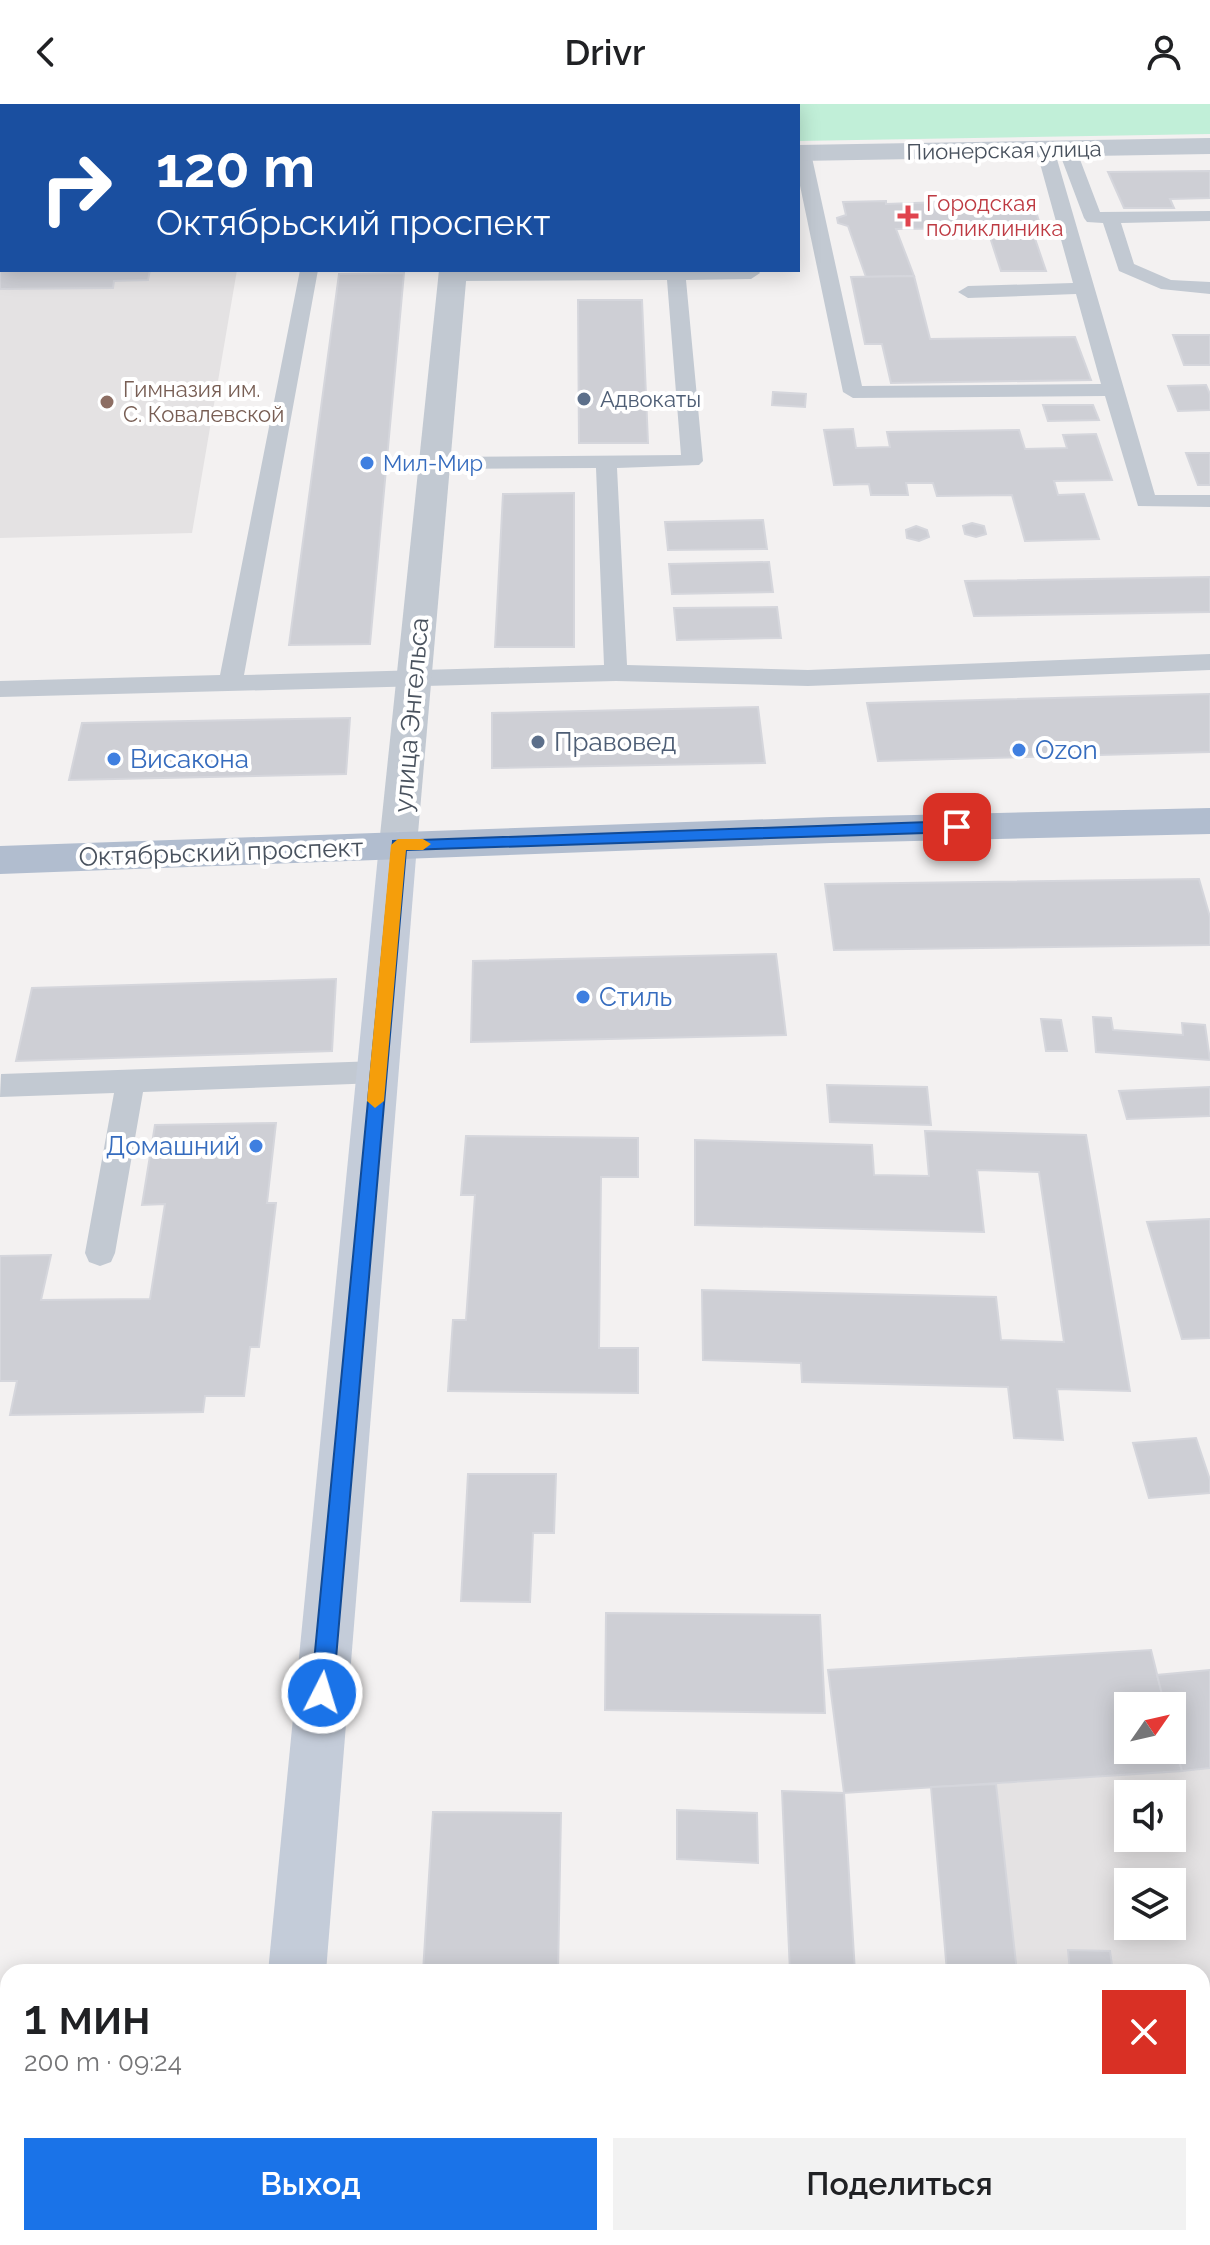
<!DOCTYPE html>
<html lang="ru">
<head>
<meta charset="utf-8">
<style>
  :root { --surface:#fff; --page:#f2f2f2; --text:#202124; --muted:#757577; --accent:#1a73e8 }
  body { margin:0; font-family:Raleway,sans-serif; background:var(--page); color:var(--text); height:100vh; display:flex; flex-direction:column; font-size:30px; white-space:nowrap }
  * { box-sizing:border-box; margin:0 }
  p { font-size:26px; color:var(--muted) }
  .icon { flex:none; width:44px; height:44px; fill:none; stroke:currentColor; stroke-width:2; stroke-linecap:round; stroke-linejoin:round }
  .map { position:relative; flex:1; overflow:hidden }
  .sheet { position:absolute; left:0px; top:1860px; width:1210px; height:282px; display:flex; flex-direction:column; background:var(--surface); border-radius:24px 24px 0 0; box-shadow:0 4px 20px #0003 }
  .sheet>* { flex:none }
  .guide { position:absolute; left:0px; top:0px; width:800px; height:168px; box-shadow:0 4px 20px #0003; background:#1a4fa0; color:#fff; overflow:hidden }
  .needle { width:52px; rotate:56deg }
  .controls { position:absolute; left:1114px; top:1588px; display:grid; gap:16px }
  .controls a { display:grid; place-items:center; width:72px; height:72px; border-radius:0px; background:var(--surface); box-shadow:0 4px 20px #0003; font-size:40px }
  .pin { position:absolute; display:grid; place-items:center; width:68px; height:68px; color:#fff; margin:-34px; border-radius:16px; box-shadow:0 4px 12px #0006 }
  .me { position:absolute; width:88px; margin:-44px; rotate:5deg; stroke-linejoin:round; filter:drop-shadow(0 0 6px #0008) }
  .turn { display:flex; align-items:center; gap:28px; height:168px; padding:0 24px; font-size:36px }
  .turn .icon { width:104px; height:104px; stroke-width:2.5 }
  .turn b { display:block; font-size:56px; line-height:68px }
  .round { display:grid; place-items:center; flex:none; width:84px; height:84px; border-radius:0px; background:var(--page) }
  .headline { display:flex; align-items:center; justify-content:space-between; height:136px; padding:0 24px }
  h1 { font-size:48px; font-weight:600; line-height:60px }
  .primary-button { display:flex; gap:16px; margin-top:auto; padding:16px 24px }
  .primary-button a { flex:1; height:92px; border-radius:0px; background:var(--accent); color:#fff; font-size:32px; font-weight:600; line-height:92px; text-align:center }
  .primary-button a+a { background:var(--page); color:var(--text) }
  header { display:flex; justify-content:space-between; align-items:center; height:104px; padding:0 24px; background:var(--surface); font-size:36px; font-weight:600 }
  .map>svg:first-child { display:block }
  .education { fill:#e4e2e3; fill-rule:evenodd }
  .green { fill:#c1efd8 }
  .building { fill:#cecfd5; stroke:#d5d6dc; stroke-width:2 }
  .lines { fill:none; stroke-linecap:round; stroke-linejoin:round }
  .lane { fill:#c2c9d2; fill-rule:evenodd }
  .street { fill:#c2c9d2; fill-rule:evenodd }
  .secondary { fill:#c4ccd9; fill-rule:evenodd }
  .primary { fill:#b1bdcf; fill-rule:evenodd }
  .route { fill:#1a73e8; stroke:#114b97; stroke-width:2 }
  .slow { fill:#f59e0b }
  .health-dot { fill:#e0444e; stroke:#fff; stroke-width:3 }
  .service-dot { fill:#5c6f8a; stroke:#fff; stroke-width:3 }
  .education-dot { fill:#8d6e63; stroke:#fff; stroke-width:3 }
  .shop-dot { fill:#3f7fe0; stroke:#fff; stroke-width:3 }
  .labels { text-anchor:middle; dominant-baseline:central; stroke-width:8; stroke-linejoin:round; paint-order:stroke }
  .far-street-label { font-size:22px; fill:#49525e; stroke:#fff }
  .far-health-label { font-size:22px; fill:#be3a42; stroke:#fff; text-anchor:start }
  .far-education-label { font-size:22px; fill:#785e54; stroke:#fff; text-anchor:start }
  .far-service-label { font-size:22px; fill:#4e5e75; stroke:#fff; text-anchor:start }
  .far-shop-label { font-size:22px; fill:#366cbe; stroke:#fff; text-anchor:start }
  .street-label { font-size:26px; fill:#49525e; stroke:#fff }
  .service-label { font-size:26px; fill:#4e5e75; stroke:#fff; text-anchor:start }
  .shop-label { font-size:26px; fill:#366cbe; stroke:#fff; text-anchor:start }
</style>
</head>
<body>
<header><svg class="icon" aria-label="back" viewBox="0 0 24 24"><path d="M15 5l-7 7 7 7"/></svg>Drivr<svg class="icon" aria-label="person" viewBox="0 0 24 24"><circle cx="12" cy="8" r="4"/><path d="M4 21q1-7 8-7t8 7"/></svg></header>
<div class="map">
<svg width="1210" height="2141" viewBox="0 0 1210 2141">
  <rect width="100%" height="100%" fill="#f3f1f1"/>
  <g class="education">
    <polygon points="0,84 2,166 237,166 192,429 0,434"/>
    <path d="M1210,1664v477h-163l-1,-7h156v-266h-185l-21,-188zM1128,1690h44v44h-44zM1128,1778h44v44h-44z"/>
  </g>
  <polygon class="green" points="0,0 1210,0 1210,30 798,37 798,2 2,2 0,50"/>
  <g class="building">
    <polygon points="1210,67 1210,94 1170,95 1174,104 1124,104 1108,68"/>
    <polygon points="1022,95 1027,108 1037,111 1039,117 1030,120 1046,167 1001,167 987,124 896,125 914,172 866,173 848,122 838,119 837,114 846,111 843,98 886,97 886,100"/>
    <polygon points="0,152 2,166 150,166 148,176 114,177 113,184 0,185"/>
    <polygon points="404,169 370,540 289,541 339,170"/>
    <polygon points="914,172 930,235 1075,233 1091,276 891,279 882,240 865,240 851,173"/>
    <polygon points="578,196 642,196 648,339 579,339"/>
    <polygon points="1173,231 1210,231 1210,261 1184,261"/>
    <polygon points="1206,281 1210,290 1210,306 1178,307 1168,282"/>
    <polygon points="773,288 806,290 805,303 772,301"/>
    <polygon points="1043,301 1093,301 1099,316 1048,317"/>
    <polygon points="853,325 856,344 890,343 887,328 1019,326 1025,345 1067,344 1063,331 1096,330 1112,376 1054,377 1058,391 1084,390 1099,435 1025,437 1012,391 937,392 933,379 906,379 908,391 871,391 869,380 834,381 824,326"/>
    <polygon points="1186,349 1210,349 1210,381 1198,381"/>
    <polygon points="574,389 574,543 495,543 503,390"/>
    <polygon points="763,416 767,445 668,446 665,418"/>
    <polygon points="972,419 984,422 986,430 976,433 965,430 963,422"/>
    <polygon points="916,422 927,426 929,433 919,437 907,434 906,426"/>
    <polygon points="769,458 773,488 672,490 669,460"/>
    <polygon points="1210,473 1210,508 974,512 965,477"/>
    <polygon points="777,503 781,534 677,536 674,504"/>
    <polygon points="1210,590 1210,648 878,657 867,599"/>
    <polygon points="758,603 765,659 492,664 492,609"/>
    <polygon points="350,614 346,670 69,676 82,619"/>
    <polygon points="1199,775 1210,813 1210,841 834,846 825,780"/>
    <polygon points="776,850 786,931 471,938 473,857"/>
    <polygon points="336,875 332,947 16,957 32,884"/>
    <polygon points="1093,913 1111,914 1113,926 1183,931 1182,919 1205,921 1210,956 1096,948"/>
    <polygon points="1041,915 1061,916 1067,947 1046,947"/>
    <polygon points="827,981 927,983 931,1021 830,1018"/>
    <polygon points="1210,983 1210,1012 1127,1015 1119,987"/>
    <polygon points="276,1019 267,1099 276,1099 259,1243 250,1243 244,1292 205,1292 203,1308 10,1311 17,1277 0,1277 0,1152 51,1151 41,1196 150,1195 165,1100 142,1101 155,1021"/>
    <polygon points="925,1027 1086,1031 1130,1287 1057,1285 1063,1336 1014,1334 1008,1283 802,1278 801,1259 703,1256 702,1186 996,1193 1001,1236 1064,1238 1039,1068 977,1066 984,1128 695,1121 695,1036 872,1041 874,1071 929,1072"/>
    <polygon points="466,1032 638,1034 638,1073 601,1073 599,1244 638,1244 638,1289 448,1287 453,1216 466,1216 475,1091 461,1091"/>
    <polygon points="1210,1115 1210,1234 1182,1235 1147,1118"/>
    <polygon points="1196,1334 1210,1376 1210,1389 1149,1394 1133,1339"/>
    <polygon points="468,1370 556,1370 554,1429 533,1429 530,1498 461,1497"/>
    <polygon points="606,1509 820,1511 825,1609 605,1606"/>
    <polygon points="1151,1546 1165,1602 1128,1602 1128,1646 1172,1646 1172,1630 1182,1667 844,1689 828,1566"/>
    <polygon points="1210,1566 1210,1664 1182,1667 1172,1630 1172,1602 1165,1602 1157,1571"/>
    <polygon points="996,1680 1017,1868 947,1868 931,1683"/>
    <polygon points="782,1687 844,1689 855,1868 790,1868"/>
    <polygon points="677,1706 757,1709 758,1759 677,1755"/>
    <polygon points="433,1708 561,1709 558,1868 423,1868"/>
    <polygon points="1068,1846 1110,1847 1113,1868 1070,1868"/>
    <polygon points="460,2134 604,2134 604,2141 459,2141"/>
    <polygon points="970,2134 1046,2134 1047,2141 971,2141"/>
  </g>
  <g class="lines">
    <g class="lane">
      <polygon points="1045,40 1054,45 1155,391 1210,391 1210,403 1138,402 1105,292 853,294 843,288 798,72 798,45 802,44 811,49 862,282 1101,280 1076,190 968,194 958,188 968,182 1073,179 1036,45"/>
      <polygon points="1067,40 1076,45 1100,108 1210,107 1210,117 1121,119 1134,160 1171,176 1210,178 1210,190 1161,185 1119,167 1103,119 1087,118 1084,114 1058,45"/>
      <polygon points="300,166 318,166 244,571 604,561 596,364 435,365 424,359 435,353 681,351 667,176 452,177 443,171 449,166 758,166 760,169 751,175 686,176 703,357 699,361 617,364 627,561 808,566 1210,550 1210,566 808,582 616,577 0,593 0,577 220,571"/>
      <polygon points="378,957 388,960 392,968 388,976 378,979 143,988 115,1149 111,1158 100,1162 89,1158 85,1149 114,989 0,993 1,970"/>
      <polygon points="741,2134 785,2134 786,2141 742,2141"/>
    </g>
    <g class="street">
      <polygon points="1210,34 1210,50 798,57 798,41"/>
      <rect x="0" y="54" width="2" height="16"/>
      <polygon points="439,166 467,166 417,741 411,751 398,755 385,751 379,741"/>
    </g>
    <g class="secondary">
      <polygon points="398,727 411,731 417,741 326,1868 268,1868 379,741 385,731"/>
      <rect x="241" y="2134" width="64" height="7"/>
    </g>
    <polygon class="primary" points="1210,704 1210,730 831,739 0,770 0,742 831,713"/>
  </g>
  <polygon class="route" points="957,717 965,723 957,728 406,746 333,1589 330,1596 322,1600 314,1596 311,1589 393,737"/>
  <polygon class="slow" points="398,735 423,735 431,740 423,746 406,746 384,997 375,1004 367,997 391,741"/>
  <path class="health-dot" d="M904 100h8v8h8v8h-8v8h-8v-8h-8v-8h8z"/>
  <g class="service-dot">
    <circle cx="584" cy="295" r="8"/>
    <circle cx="538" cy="638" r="8"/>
  </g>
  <circle class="education-dot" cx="107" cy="298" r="8"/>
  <g class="shop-dot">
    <circle cx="367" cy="359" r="8"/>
    <circle cx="1019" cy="646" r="8"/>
    <circle cx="114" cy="655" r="8"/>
    <circle cx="583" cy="893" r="8"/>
    <circle cx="256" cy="1042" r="8"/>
  </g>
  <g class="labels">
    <g class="far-street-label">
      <text transform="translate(1004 46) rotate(-1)">Пионерская улица</text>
    </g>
    <g class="far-health-label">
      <text x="926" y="99">Городская<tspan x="926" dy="25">поликлиника</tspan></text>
    </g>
    <g class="far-education-label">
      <text x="123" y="285">Гимназия им.<tspan x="123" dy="25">С. Ковалевской</tspan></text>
    </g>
    <g class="far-service-label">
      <text x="600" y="295">Адвокаты</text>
    </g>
    <g class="far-shop-label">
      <text x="383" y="359">Мил-Мир</text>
    </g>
    <g class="street-label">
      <text transform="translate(411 611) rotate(-85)">улица Энгельса</text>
      <text transform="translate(221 748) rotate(-2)">Октябрьский проспект</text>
    </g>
    <g class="service-label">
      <text x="554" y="638">Правовед</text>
    </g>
    <g class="shop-label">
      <text x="1035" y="646">Ozon</text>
      <text x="130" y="655">Висакона</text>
      <text x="599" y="893">Стиль</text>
      <text x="240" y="1042" text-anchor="end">Домашний</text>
    </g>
  </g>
</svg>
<div class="controls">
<a><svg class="needle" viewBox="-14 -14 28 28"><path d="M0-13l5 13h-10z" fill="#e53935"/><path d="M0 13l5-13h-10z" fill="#757577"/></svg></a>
<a><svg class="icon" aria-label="sound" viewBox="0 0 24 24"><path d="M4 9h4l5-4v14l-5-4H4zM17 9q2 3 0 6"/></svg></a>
<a><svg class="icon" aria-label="layers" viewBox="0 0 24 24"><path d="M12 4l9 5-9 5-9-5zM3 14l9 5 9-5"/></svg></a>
</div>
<div class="pin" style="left:957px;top:723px;background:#d93025"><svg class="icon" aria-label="arrive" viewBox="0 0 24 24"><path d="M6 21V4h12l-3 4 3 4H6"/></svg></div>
<svg class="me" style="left:322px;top:1589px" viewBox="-20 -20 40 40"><circle r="17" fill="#1a73e8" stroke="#fff" stroke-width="3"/><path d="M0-11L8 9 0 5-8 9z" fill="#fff"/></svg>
<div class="guide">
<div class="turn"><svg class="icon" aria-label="right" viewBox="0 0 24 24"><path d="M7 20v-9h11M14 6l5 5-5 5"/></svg><div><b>120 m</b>Октябрьский проспект</div></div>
</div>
<section class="sheet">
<div class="headline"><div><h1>1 мин</h1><p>200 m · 09:24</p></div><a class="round" style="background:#d93025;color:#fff"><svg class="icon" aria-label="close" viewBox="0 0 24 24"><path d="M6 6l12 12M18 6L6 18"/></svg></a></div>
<div class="primary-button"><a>Выход</a><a>Поделиться</a></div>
</section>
</div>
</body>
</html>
